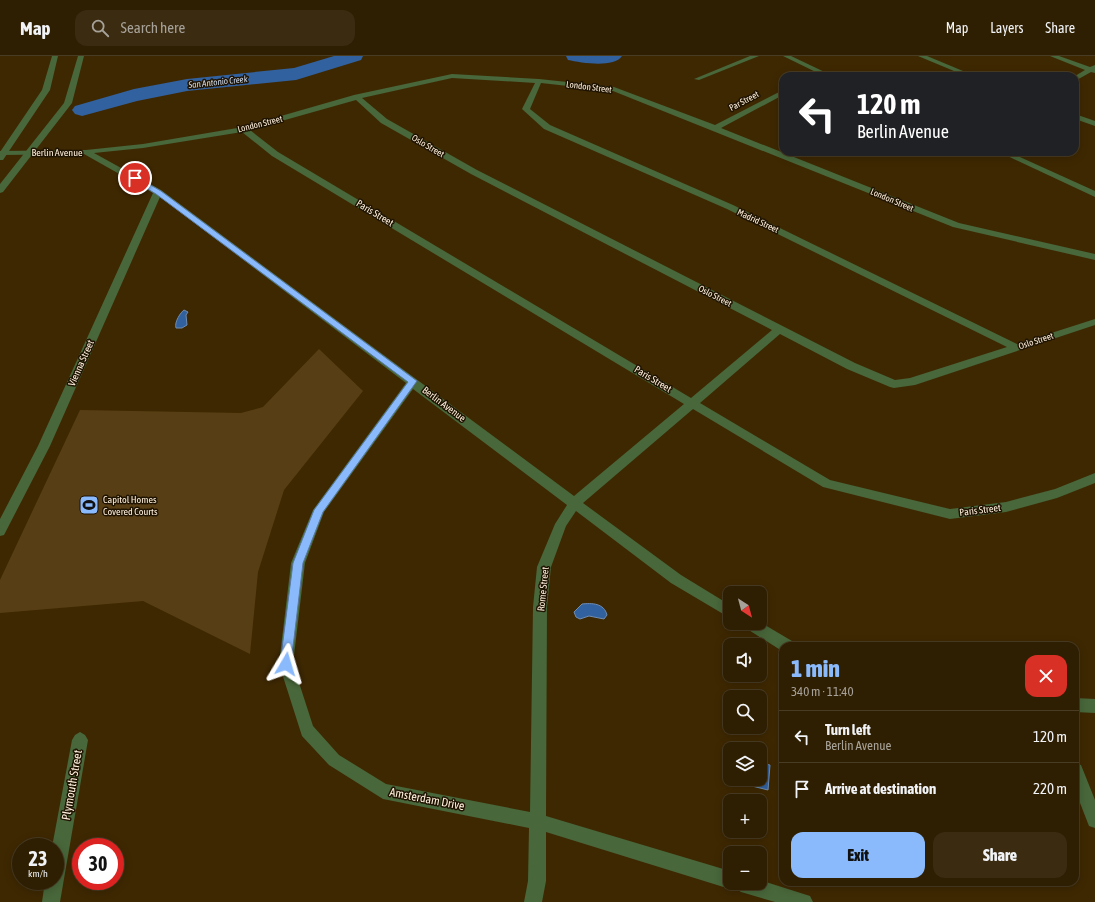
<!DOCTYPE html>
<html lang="en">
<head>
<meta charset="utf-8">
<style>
  :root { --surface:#2e1e02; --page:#3a2b11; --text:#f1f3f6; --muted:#a7a299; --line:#493c24; --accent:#8abafc }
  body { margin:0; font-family:"Asap Condensed",sans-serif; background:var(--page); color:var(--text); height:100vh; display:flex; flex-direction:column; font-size:15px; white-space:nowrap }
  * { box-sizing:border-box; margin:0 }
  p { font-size:13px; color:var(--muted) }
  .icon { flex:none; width:22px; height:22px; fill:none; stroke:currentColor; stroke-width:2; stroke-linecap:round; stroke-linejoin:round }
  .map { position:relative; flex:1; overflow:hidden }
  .side { position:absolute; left:779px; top:586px; width:300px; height:244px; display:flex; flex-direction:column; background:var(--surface); border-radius:12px; box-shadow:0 2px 10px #0003,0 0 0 1px var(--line) }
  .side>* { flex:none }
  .guide { position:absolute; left:779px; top:16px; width:300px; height:84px; border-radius:12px; box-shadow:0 2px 10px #0003,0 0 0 1px var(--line); background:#202124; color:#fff; overflow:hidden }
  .needle { width:26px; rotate:144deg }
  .tools { position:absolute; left:723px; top:530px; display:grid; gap:8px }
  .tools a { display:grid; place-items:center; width:44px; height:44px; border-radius:8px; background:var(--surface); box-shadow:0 2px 10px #0003,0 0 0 1px var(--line); font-size:20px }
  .speed { position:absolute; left:12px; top:782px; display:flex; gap:8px; font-size:20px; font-weight:700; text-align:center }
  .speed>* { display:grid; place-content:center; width:52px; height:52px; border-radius:50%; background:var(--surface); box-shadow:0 2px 10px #0003,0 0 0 1px var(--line); line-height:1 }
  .speed small { font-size:10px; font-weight:400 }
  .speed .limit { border:6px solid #d22; background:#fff; color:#111 }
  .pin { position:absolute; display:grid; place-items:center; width:34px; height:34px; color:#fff; margin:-17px; border:2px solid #fff; border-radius:50%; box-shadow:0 1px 4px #0007 }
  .me { position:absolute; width:44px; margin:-22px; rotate:7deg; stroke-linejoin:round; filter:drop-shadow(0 0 3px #0008) }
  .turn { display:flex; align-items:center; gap:14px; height:84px; padding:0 12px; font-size:18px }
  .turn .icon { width:52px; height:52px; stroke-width:2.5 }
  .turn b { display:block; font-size:28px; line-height:34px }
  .round { display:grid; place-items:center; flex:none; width:42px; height:42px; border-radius:12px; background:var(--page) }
  .overview { display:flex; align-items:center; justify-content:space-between; height:68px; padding:0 12px }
  h1 { font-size:24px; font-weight:800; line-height:30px; color:var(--accent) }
  .cta { display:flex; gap:8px; margin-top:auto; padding:8px 12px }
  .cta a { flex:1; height:46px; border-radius:12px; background:var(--accent); color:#111; font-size:16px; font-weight:800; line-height:46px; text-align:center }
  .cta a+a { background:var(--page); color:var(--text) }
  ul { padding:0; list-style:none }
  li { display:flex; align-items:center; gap:12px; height:52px; padding:0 12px; border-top:1px solid var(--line) }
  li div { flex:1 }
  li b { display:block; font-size:15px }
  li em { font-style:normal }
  header { display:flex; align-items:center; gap:24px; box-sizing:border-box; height:56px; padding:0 20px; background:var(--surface); border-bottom:1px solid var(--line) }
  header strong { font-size:19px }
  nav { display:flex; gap:22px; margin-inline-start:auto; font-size:14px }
  .search { width:280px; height:36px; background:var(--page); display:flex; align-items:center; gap:10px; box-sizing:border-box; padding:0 14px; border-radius:12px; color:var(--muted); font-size:15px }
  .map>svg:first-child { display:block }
  .green { fill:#583e14 }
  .water { fill:#32619f; stroke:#6f8cb1 }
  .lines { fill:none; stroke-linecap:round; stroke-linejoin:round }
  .river { fill:#32619f; fill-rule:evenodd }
  .minor { fill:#48673a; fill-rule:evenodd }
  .tertiary { fill:#48673a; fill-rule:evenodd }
  .route { fill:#8abafc; stroke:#5a79a4 }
  .labels { text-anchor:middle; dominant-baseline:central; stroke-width:3; stroke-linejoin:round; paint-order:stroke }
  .far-water-label { font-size:9px; font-style:italic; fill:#cfdcee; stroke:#1f1302 }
  .far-street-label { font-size:9px; fill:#fef0dc; stroke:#1f1302 }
  .street-label { font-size:10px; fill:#fef0dc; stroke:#1f1302 }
  .poi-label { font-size:10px; fill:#fef0dc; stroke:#1f1302; text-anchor:start }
  .near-street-label { font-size:12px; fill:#fef0dc; stroke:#1f1302 }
</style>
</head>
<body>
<header>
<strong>Map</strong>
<div class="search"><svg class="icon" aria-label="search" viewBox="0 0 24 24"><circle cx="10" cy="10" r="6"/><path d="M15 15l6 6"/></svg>Search here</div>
<nav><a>Map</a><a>Layers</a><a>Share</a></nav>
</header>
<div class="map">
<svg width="1095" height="846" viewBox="0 0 1095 846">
  <rect width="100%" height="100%" fill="#3e2802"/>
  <polygon class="green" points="319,293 363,335 284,434 258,516 250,598 143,545 0,557 0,524 80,354 241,357 263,351"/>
  <g class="water">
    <path d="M184,254l4,2 -2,3 1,10 -5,3h-6c-2,-6 5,-16 8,-18z"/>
    <path d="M582,548c10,-1 22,-1 25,11l-3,4 -15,-3 -9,3 -4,-2 -2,-5z"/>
    <polygon points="760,707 770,709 768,734 752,730 753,723 760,723"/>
  </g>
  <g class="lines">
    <g class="river">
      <polygon points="334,0 363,0 361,4 296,24 187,35 137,45 82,60 75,58 72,54 75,50 134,33 187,23 294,12"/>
      <path d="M566,0h56c-8,12 -40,7 -54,4z"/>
    </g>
    <g class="minor">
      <polygon points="750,0 759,0 699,24 694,23"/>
      <polygon points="783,0 791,0 833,20 824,20"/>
      <polygon points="918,0 927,0 975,20 966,20"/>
      <polygon points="1050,0 1059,0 1090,11 1095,9 1095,17 1091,16 1075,25 1075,20 1085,14"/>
      <path d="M452,18l87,5 75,8 101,38 68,-35v5l-62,33 238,95 136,31v6l-142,-33 -340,-136 -72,-8 -11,26 20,16 183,80 284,139 78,-25v6l-180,60 -21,3 -4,-1 -43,-18 -67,-35 -80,69 130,77 120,29 56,-7 49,-13 40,-16v10l-38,15 -51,14 -56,7 -127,-32 -130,-78 -110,94 98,72 49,30v13l-59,-35 -95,-72 -10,15 -15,41 -4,40 -1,209 184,55v12h30v-3l50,16 3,6h-38l-34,-10 -7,-5 -4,2 -184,-57v49l-4,21h-18l4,-21 1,-53 -146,-29 -54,-34 -27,-29 -23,-72 12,-101 22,-53 93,-127 -246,-186 -110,249 -46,89 -4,1v-17l38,-73 115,-253 -69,-39 -81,1h-3v-4l86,-1 57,-6 100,-17 111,-32zM452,22l83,5 -13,26 22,20 183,80 280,138 -97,31 -15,2 -40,-17 -378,-193 -90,-51 -25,-21zM356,44l25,23 90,51 301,156 -81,68 -413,-246 -28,-22zM242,76l30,24 412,248 -110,92 -413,-306 -67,-37 49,-5zM413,333l154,116 -12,19 -18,43 -4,40 -3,205 -144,-28 -47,-29 -26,-29 -20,-62 12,-101 19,-51z"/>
      <polygon points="1075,58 1095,65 1095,70 1075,63"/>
      <polygon points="999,96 1009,96 1095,135 1095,141"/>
      <polygon points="760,566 792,585 794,590 783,590 782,595 744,571 742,567"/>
      <polygon points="1075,642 1095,643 1095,657 1075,656"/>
      <polygon points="80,676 85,679 88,684 60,846 42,846 45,825 55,825 55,791 52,791 72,684 75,679"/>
      <polygon points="1075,707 1081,709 1095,744 1095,772 1089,770 1075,734"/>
    </g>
    <g class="tertiary">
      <polygon points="52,0 58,0 50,34 3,104 0,104 0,96 42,34"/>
      <polygon points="78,0 84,0 72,47 3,136 0,137 0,128 64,47"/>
    </g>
  </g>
  <polygon class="route" points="135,120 161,135 417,325 323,456 303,507 291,608 290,611 286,613 282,611 280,608 293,507 314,454 408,326 156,138 133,124 132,122"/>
  <defs>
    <g id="stadium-square" transform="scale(1)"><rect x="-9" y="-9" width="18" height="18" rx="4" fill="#8abafc" stroke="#1f1302"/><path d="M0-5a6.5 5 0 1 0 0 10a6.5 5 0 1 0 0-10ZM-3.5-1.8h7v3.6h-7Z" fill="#111"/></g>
  </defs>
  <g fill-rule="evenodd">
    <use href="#stadium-square" x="89" y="449"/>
  </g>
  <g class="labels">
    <g class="far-water-label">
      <text transform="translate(218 26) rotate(-6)">San Antonio Creek</text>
    </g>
    <g class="far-street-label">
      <text transform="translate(589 31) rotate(7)">London Street</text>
      <text transform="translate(744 45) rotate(-28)">Par Street</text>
      <text transform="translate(260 68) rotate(-14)">London Street</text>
      <text transform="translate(428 90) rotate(30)">Oslo Street</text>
      <text transform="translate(892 144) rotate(23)">London Street</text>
      <text transform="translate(758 165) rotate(25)">Madrid Street</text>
      <text transform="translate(715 240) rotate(27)">Oslo Street</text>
      <text transform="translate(1036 285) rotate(-18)">Oslo Street</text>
    </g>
    <g class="street-label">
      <text x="57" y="96">Berlin Avenue</text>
      <text transform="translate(375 157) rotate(31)">Paris Street</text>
      <text transform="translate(81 307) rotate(-66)">Vienna Street</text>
      <text transform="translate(653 323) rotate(31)">Paris Street</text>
      <text transform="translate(444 348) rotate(37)">Berlin Avenue</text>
      <text transform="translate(980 454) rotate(-7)">Paris Street</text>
      <text transform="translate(543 533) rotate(-84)">Rome Street</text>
    </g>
    <g class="poi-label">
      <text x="103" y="443">Capitol Homes<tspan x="103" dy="12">Covered Courts</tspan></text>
    </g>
    <g class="near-street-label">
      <text transform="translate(72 729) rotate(-80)">Plymouth Street</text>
      <text transform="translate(427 743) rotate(11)">Amsterdam Drive</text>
    </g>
  </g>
</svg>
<div class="tools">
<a><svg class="needle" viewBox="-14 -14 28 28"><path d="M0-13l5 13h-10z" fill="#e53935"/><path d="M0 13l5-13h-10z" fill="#a7a299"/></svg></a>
<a><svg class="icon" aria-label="sound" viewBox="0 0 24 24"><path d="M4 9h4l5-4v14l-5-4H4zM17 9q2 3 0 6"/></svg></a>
<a><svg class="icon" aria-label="search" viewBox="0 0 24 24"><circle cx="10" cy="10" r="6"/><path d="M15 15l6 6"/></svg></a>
<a><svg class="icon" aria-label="layers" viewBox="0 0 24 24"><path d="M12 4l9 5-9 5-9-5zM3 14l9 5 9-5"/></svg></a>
<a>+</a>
<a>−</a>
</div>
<div class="speed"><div>23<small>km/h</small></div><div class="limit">30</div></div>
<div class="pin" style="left:135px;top:122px;background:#d93025"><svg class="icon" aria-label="arrive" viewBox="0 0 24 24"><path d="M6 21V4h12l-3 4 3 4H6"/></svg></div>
<svg class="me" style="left:286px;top:608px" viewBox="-20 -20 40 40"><path d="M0-17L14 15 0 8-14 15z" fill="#8abafc" stroke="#fff" stroke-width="4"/></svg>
<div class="guide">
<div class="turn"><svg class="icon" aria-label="left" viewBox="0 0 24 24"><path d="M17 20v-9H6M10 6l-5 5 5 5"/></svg><div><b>120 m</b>Berlin Avenue</div></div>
</div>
<section class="side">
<div class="overview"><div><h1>1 min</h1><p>340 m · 11:40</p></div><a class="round" style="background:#d93025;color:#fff"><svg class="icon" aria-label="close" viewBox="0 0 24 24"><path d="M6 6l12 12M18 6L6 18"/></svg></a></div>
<ul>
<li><svg class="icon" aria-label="left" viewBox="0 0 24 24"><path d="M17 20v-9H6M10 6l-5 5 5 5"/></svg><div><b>Turn left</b><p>Berlin Avenue</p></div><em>120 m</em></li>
<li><svg class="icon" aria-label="arrive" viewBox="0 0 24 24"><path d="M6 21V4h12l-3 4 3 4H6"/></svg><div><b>Arrive at destination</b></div><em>220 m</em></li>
</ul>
<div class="cta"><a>Exit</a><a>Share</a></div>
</section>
</div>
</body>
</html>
